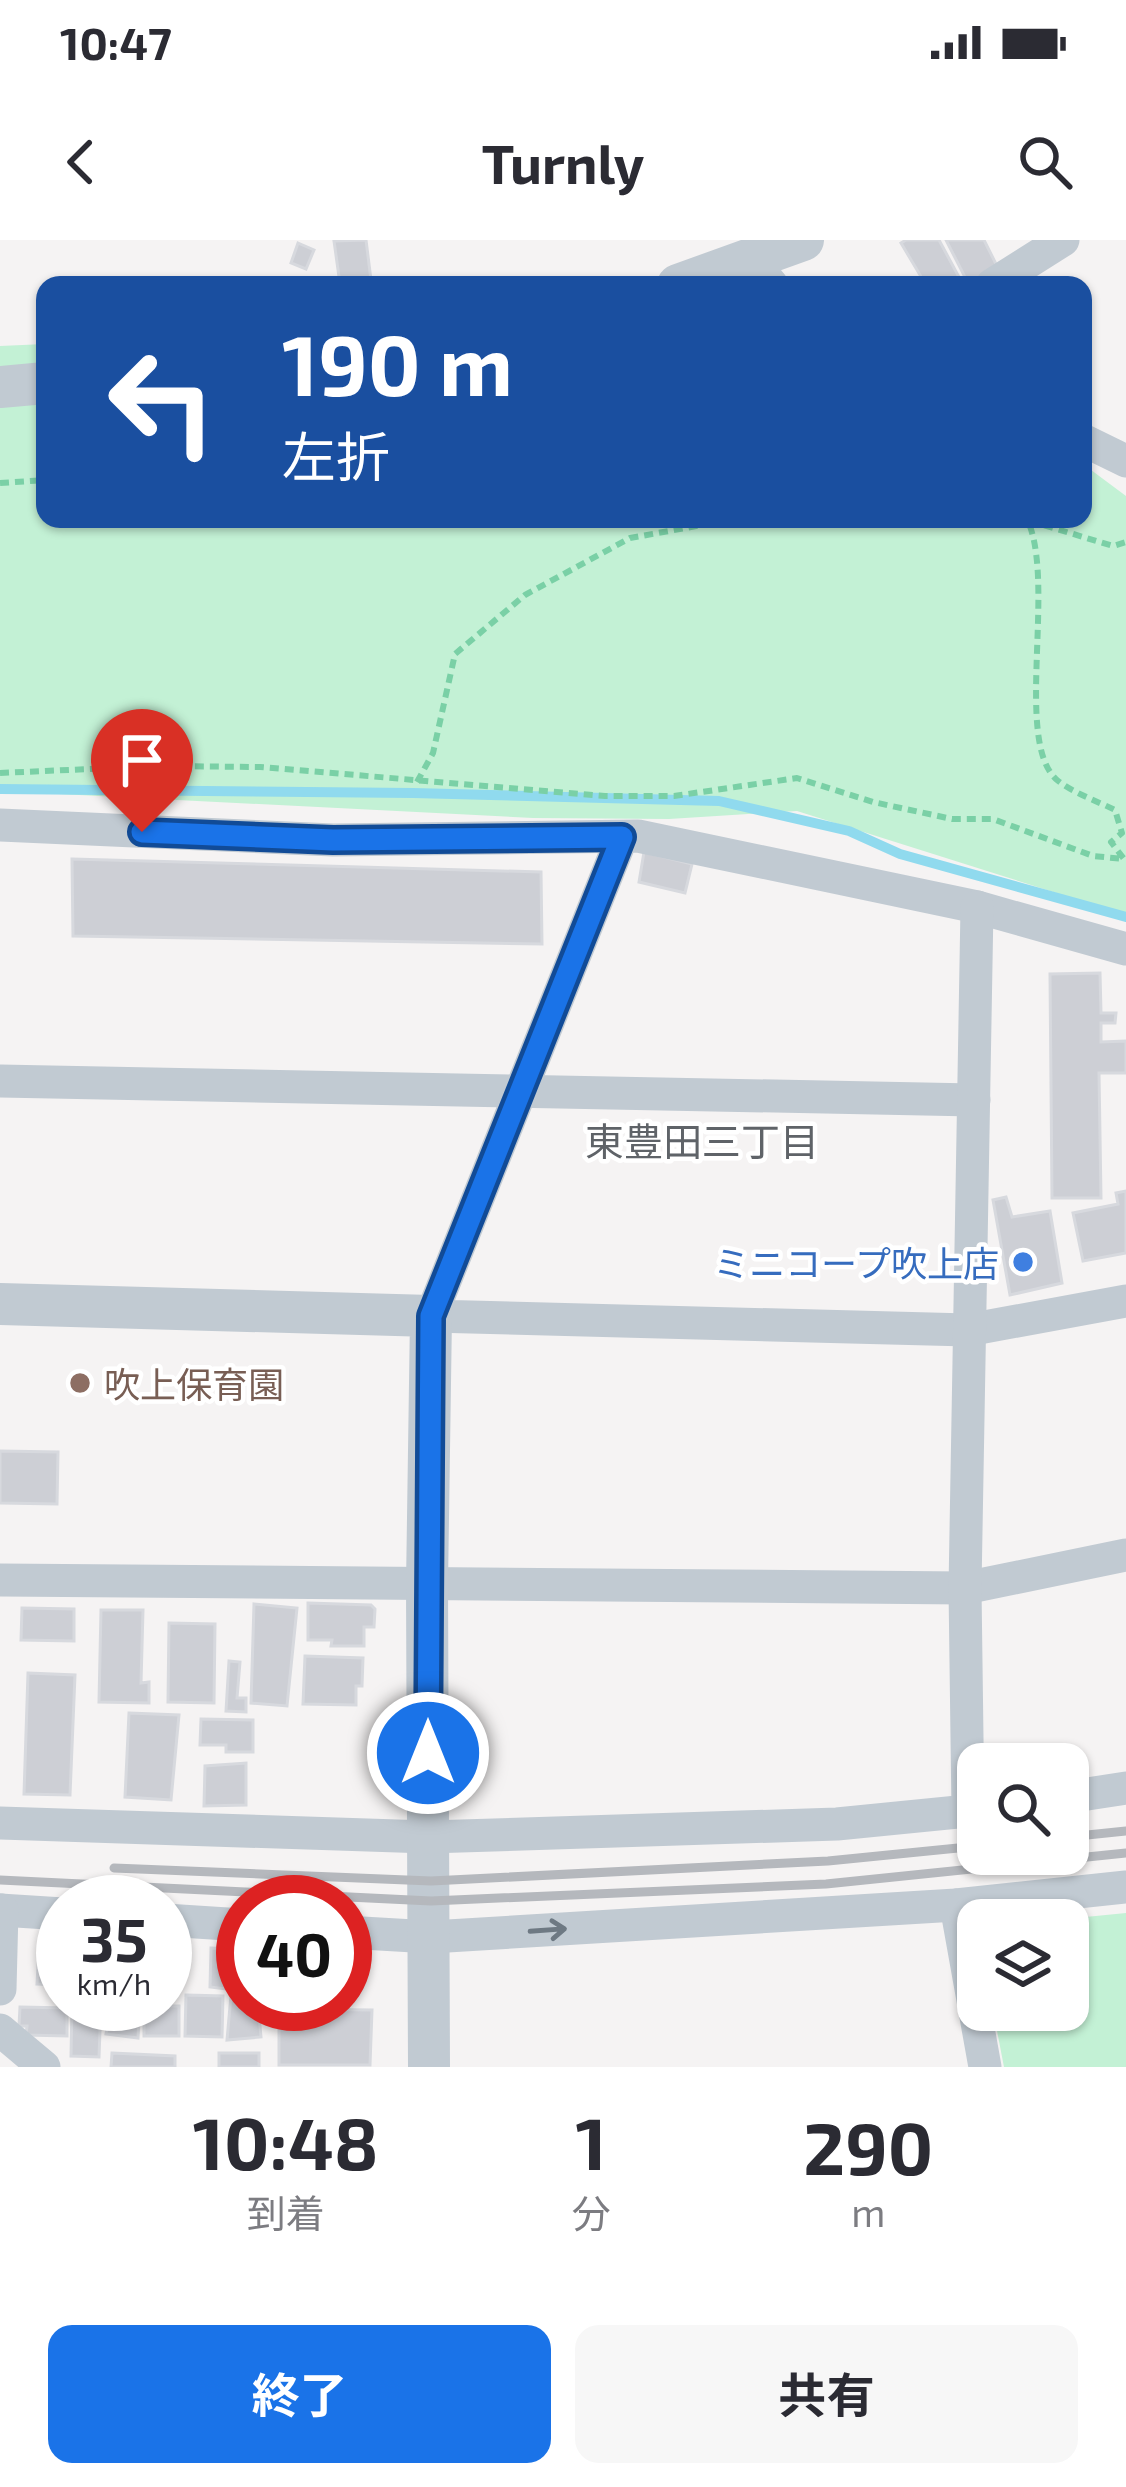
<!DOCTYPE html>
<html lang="ja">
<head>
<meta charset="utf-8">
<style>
  :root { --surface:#fff; --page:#f7f7f7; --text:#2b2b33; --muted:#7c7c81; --accent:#1a73e8 }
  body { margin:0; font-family:"Exo 2","Noto Sans JP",sans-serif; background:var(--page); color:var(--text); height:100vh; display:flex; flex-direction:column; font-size:45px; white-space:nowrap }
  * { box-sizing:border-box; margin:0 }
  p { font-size:39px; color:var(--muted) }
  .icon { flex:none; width:66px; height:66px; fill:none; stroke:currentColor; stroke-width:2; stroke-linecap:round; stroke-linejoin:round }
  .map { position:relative; height:1827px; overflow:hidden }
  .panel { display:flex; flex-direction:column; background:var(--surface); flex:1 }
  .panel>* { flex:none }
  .banner { position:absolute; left:36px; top:36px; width:1056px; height:252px; border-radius:24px; box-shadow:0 3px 9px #0004; background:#1a4fa0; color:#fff; overflow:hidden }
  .tools { position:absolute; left:957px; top:1503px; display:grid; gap:24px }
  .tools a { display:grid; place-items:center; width:132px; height:132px; border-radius:24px; background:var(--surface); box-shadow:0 3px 9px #0004; font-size:60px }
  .speed { position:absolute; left:36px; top:1635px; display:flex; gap:24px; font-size:60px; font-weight:700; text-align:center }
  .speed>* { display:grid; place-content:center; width:156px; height:156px; border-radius:50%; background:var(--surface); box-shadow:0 3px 9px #0004; line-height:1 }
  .speed small { font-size:30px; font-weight:400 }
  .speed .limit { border:18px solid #d22; background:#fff; color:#111 }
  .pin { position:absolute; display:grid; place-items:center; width:102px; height:102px; color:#fff; margin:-123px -51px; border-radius:50% 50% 50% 0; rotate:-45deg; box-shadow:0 0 12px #0007 }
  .pin .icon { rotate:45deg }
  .me { position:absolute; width:132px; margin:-66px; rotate:0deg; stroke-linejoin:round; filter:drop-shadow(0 0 9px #0008) }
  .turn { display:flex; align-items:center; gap:42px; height:252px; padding:0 48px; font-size:54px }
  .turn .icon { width:156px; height:156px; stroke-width:2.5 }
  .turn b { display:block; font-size:84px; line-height:102px }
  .eta { display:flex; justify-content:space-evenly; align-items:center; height:204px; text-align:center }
  .eta b { font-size:72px; font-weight:700; line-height:84px }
  .primary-button { display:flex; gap:24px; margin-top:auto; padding:24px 48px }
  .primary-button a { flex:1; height:138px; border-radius:24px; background:var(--accent); color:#fff; font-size:48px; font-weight:700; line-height:138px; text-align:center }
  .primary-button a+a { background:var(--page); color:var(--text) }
  .status { display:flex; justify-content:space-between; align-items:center; height:84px; padding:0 60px; background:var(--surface); direction:ltr }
  .status svg { height:33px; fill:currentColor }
  header { display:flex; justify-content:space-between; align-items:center; height:156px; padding:0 48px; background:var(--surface); font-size:54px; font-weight:700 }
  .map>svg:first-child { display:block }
  .green { fill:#c3f1d5 }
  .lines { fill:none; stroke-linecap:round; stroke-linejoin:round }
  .stream { stroke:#90daee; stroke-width:10 }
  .building { fill:#cdcfd5; stroke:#d7d9de; stroke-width:3 }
  .path { stroke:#7ad0a6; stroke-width:6; stroke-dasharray:9 6; stroke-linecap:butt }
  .minor { stroke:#c1cad2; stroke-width:33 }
  .tertiary { stroke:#c1cad2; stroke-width:42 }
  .rail { stroke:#b5b8bd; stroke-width:9 }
  .oneway { stroke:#6e7983 }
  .route-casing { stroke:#114b97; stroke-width:30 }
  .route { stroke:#1a73e8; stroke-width:21 }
  .shop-dot { fill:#3f7fe0; stroke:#fff; stroke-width:4.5 }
  .education-dot { fill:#8d6e63; stroke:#fff; stroke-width:4.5 }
  .labels { text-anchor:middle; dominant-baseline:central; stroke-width:9; stroke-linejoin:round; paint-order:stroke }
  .shop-label { font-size:36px; fill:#366cbe; stroke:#fff; text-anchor:end }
  .education-label { font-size:36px; fill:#785e54; stroke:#fff; text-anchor:start }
  .neighbourhood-label { font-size:39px; fill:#5f6368; stroke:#fff }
</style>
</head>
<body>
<div class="status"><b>10:47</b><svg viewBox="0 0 49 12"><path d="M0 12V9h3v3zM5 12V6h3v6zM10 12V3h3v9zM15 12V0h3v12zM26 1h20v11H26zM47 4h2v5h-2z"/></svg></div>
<header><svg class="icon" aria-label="back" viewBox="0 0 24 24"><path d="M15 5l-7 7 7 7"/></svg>Turnly<svg class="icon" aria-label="search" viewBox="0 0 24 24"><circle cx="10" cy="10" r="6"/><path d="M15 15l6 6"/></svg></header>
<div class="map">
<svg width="1126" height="1827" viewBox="0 0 1126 1827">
  <rect width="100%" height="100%" fill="#f5f3f3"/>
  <g class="green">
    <polygon points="45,104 45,279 1083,279 1083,224 1126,256 1126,675 797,571 669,579 533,578 0,551 0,106"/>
    <polygon points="1126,1673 1126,1827 1004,1827 993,1770 1068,1770 1068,1680 1055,1680"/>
  </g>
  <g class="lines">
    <polyline class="stream" points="0,549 413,553 719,561 849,591 900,614 1126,677"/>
  </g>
  <g class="building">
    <polygon points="366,0 371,40 340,44 334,1"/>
    <polygon points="906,0 939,0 960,39 951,45 926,45 901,3"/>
    <polygon points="946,0 984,0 999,30 969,45"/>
    <polygon points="298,3 314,10 306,29 291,23"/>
    <polygon points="644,612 692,624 685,653 639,642"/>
    <polygon points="72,619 541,632 542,704 73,696"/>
    <polygon points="1100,733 1101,773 1116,773 1115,783 1101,783 1101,802 1126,801 1126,833 1099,833 1101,958 1052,958 1050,734"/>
    <polygon points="1126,951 1126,1013 1083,1021 1073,973 1118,964 1116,953"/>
    <polygon points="1006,957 1012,977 1050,971 1062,1043 1010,1055 993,960"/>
    <polygon points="0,1211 58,1212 57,1264 0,1263"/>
    <polygon points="308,1363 371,1365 375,1369 374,1387 364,1387 364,1406 331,1406 332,1400 308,1400"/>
    <polygon points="254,1364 297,1368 287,1466 251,1463"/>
    <polygon points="22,1368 74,1369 74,1401 21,1400"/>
    <polygon points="101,1370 143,1370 141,1443 149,1442 149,1463 99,1462"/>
    <polygon points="169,1383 215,1384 214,1463 168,1462"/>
    <polygon points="305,1416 363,1418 362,1446 356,1446 356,1465 303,1464"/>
    <polygon points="229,1421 240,1422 237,1458 246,1458 246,1472 226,1471"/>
    <polygon points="28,1433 75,1435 70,1555 24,1554"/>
    <polygon points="129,1473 179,1475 171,1560 125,1557"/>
    <polygon points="201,1479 253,1480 253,1512 226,1512 226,1505 200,1505"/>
    <polygon points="246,1523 246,1565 204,1566 205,1526"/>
    <polygon points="46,1699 63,1700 63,1745 37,1744 39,1708 45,1709"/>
    <polygon points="211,1708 232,1709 232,1716 240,1715 243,1751 210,1747"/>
    <polygon points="165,1753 171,1753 171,1766 179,1766 179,1796 144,1796 144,1764 165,1764"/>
    <polygon points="186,1755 223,1756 222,1797 185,1796"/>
    <polygon points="231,1755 243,1756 243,1764 258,1764 261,1797 227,1800"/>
    <polygon points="72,1764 101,1764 99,1817 71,1816"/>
    <polygon points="111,1764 140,1764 138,1798 106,1794"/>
    <polygon points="20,1767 67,1768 67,1796 26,1795 27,1786 19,1786"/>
    <polygon points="279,1769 372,1770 370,1825 279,1825"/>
    <polygon points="112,1813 175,1816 175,1827 111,1827"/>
    <rect x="219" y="1813" width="40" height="14"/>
  </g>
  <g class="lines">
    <g class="path">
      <polyline points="0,243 45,240"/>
      <polyline points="1030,281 1113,306 1126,302"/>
      <path d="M0,533l157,-7 103,1 345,29h69l123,-18 76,24 79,17h41l100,37 31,3 -13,-17 11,-9 -7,-23c-18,-9 -42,-17 -58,-30 -44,-38 0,-198 -30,-261"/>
      <polyline points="417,542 433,513 455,414 525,355 630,298 708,284 716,279"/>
    </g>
    <g class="minor">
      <polyline points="752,21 772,45"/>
      <polyline points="992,45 1063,0"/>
      <polyline points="1083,200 1126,221"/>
      <polyline points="0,585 333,600 638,596 977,667 1126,709"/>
      <polyline points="622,597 431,1076 968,1090 1126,1061"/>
      <polyline points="0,841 974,860"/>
      <polyline points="0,1340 965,1348 1126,1315"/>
      <polyline points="1068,1557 1126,1548"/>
      <polyline points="968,1572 965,1348 977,667"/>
      <polyline points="0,1583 428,1597 837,1584 978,1570"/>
      <polyline points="956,1665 985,1827"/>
      <polyline points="0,1670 63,1674"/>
      <polyline points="165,1680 243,1685"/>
      <polyline points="345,1692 431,1697 956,1665 1126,1647"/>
      <polyline points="0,1749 2,1670"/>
      <polyline points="0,1790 44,1827"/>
    </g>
    <g class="tertiary">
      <polyline points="678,45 803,0"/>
      <polyline points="0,147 45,143"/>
      <polyline points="0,1064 431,1076 427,1345 429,1827"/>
    </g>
    <g class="rail">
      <polyline points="1068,1597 1126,1591"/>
      <polyline points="114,1628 431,1641 828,1621 978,1606"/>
      <polyline points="0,1640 431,1661 826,1644 1126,1613"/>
    </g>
  </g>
  <defs><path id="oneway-shaft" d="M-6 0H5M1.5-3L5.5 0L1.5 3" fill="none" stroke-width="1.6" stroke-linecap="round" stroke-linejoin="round" transform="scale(3)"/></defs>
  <use class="oneway" href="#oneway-shaft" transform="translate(548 1690) rotate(-4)"/>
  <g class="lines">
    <g class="route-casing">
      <polyline id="route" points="142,592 333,600 622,597 431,1076 428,1513"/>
    </g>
    <use href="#route" class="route"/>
  </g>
  <circle class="shop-dot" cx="1023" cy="1022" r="12"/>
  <circle class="education-dot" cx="80" cy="1143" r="12"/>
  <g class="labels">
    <g class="shop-label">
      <text x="999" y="1022">ミニコープ吹上店</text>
    </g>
    <g class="education-label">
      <text x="104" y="1143">吹上保育園</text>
    </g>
    <g class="neighbourhood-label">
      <text x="702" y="900">東豊田三丁目</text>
    </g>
  </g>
</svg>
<div class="tools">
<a><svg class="icon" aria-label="search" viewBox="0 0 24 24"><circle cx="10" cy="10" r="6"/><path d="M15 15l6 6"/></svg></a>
<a><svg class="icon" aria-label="layers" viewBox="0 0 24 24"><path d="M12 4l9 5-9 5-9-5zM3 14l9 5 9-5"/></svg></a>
</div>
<div class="speed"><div>35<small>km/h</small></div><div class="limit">40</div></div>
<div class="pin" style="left:142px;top:592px;background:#d93025"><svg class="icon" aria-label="arrive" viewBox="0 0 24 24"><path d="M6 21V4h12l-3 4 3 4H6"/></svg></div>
<svg class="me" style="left:428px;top:1513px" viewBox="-20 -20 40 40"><circle r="17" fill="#1a73e8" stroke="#fff" stroke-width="3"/><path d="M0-11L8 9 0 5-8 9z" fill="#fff"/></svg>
<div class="banner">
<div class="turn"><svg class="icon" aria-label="left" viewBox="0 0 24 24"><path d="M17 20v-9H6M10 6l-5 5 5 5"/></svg><div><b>190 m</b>左折</div></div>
</div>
</div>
<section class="panel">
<div class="eta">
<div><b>10:48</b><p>到着</p></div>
<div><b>1</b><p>分</p></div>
<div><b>290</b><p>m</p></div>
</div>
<div class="primary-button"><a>終了</a><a>共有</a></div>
</section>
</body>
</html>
